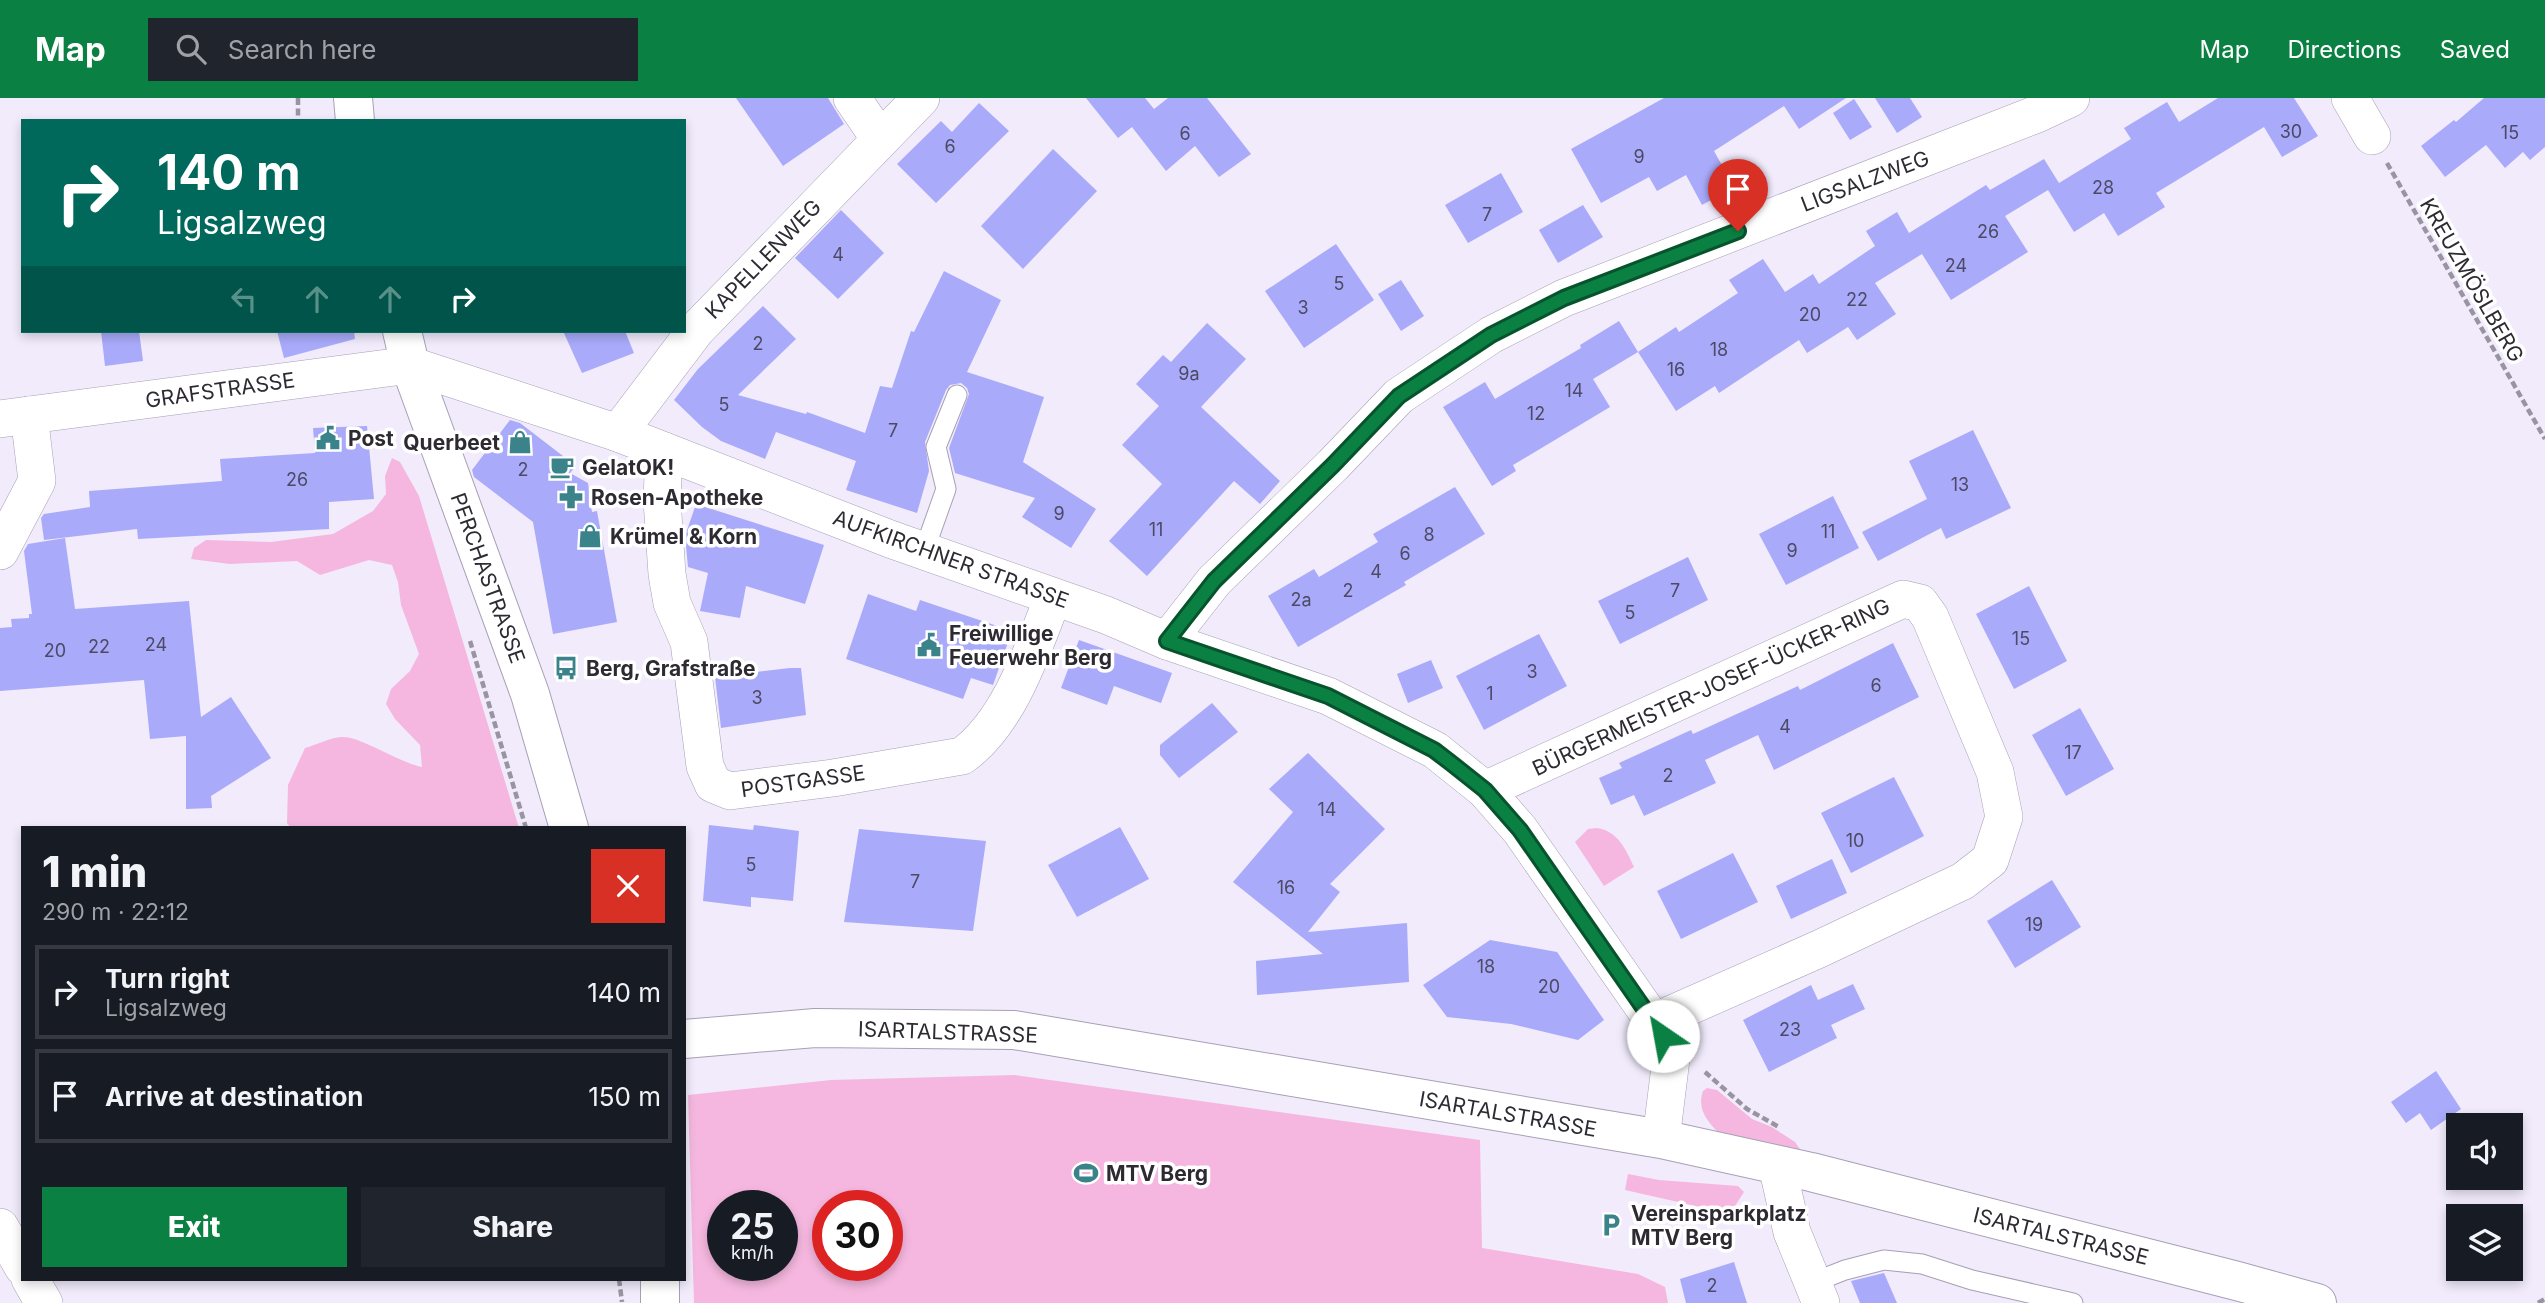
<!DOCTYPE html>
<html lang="en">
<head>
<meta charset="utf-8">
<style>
  :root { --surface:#171b24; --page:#20242c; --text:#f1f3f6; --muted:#9ea1a6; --line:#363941; --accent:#0b8043 }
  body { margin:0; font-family:Inter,sans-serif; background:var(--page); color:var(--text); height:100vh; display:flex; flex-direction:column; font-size:26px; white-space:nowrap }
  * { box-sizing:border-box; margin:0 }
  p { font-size:23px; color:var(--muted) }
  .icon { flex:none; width:38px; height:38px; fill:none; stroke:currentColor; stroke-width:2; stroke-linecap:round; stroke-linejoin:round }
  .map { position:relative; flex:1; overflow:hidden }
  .sheet { position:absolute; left:21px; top:728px; width:665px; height:455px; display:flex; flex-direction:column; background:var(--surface); border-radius:0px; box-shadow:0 4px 10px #0003 }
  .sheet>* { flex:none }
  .banner { position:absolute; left:21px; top:21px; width:665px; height:214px; border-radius:0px; box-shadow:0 4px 10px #0003; background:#00695c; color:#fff; overflow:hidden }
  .controls { position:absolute; left:2446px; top:1015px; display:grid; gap:14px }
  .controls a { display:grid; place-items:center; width:77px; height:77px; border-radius:0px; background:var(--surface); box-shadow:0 4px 10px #0003; font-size:35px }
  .speed { position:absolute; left:707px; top:1092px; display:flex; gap:14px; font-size:35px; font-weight:700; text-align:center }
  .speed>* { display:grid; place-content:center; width:91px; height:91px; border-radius:50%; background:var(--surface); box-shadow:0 4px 10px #0003; line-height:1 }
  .speed small { font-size:18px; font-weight:400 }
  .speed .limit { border:10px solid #d22; background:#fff; color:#111 }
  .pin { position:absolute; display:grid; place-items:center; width:60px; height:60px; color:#fff; margin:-72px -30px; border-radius:50% 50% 50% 0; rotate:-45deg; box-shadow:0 0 7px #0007 }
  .pin .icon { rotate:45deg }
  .me { position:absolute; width:77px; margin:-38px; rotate:327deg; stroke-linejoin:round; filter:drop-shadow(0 0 5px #0008) }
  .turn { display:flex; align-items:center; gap:24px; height:147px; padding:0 21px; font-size:32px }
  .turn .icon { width:91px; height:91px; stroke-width:2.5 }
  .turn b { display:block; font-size:49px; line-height:60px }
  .lanes { display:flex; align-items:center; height:66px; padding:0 21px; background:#0003; justify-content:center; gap:35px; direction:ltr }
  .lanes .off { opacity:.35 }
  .round { display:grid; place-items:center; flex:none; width:74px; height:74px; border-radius:0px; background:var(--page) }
  .head { display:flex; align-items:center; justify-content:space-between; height:119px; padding:0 21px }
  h1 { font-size:42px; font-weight:800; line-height:52px }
  .primary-button { display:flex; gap:14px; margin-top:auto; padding:14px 21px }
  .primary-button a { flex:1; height:80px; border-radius:0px; background:var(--accent); color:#fff; font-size:28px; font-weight:800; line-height:80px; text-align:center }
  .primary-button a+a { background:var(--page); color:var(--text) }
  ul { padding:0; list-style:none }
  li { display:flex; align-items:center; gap:21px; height:94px; margin:0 14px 10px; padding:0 7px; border:4px solid var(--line); border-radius:0px }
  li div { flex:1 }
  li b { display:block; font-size:26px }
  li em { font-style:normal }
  header { display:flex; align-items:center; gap:42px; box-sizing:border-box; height:98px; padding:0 35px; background:var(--accent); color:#fff }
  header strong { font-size:33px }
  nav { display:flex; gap:38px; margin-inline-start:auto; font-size:24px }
  .search { width:490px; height:63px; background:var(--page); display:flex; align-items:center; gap:18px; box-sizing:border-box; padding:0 24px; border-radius:0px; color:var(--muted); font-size:26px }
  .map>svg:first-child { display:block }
  .green { fill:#f5b7df; fill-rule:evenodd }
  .building { fill:#a9aafa }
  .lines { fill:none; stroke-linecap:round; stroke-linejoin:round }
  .service-casing { stroke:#a7a0b4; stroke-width:21 }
  .minor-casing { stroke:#a7a0b4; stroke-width:38 }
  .secondary-casing { stroke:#a7a0b4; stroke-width:40 }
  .path { stroke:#9994a1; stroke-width:4.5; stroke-dasharray:7 3.5; stroke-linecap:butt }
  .service { stroke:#fff; stroke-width:19 }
  .minor { stroke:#fff; stroke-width:37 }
  .secondary { stroke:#fff; stroke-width:38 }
  .route-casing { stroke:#07532c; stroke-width:18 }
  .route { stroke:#0b8043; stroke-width:12 }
  .labels { text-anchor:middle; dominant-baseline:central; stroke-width:7; stroke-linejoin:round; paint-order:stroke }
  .number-label { font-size:18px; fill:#4c4a64 }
  .street-label { font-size:21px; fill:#2d2a32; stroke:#fff }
  .poi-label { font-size:21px; font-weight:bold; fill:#2d2a32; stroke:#fff; text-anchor:start }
</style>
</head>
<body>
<header>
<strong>Map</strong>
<div class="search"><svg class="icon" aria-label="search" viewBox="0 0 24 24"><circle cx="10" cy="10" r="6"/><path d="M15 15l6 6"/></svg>Search here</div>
<nav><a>Map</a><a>Directions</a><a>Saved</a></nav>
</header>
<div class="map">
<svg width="2545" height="1205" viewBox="0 0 2545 1205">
  <rect width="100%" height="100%" fill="#f1ebfc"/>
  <g class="green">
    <path d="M392,360l8,4 19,34 100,332h-228l-4,-5 1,-38 17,-37c11,-3 26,-11 38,-11 19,0 57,26 79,30l-2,-22 -25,-26 -9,-15 5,-15 19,-18 9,-17 -18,-49 -3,-23 -6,-17 -23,-5 -49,15 -23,-14 -67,3 -39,-5 3,-11 12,-8 65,2 62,-8 40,-23 13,-17 -1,-18z"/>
    <path d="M1597,730c21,3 29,22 37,39l-30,19 -29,-44 13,-13z"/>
    <path d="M1015,977l465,65 2,108 156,26 27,13 3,16h-974l-6,-208 143,-15zM723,1108h59v59h-59zM828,1108h59v59h-59z"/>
    <path d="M1707,990l10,2 35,29 20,8 23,15 9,13 -86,-23c-12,-12 -21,-24 -15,-41z"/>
    <polygon points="1628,1076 1659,1082 1738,1088 1744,1094 1735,1108 1718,1113 1625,1092"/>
  </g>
  <g class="building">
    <polygon points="736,0 828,0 844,26 783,68"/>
    <polygon points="1086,0 1145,0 1154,11 1168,0 1207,0 1251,56 1219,79 1195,48 1166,73 1132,29 1118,40"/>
    <polygon points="1664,0 1846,0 1799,31 1784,8 1714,53 1734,89 1702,107 1686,77 1657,93 1649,79 1601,105 1571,51"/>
    <polygon points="1875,0 1910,0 1922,19 1897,35"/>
    <polygon points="2218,0 2294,0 2318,38 2282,59 2264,29 2156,95 2165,109 2118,138 2104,115 2074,134 2048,92 2005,118 2028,154 1951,202 1922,156 1875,185 1896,216 1857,242 1848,229 1807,255 1799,242 1719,295 1715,288 1676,313 1638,254 1676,229 1679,234 1738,195 1729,182 1763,161 1785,194 1813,176 1819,186 1875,148 1866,133 1897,114 1909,135 1986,87 1990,92 2044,61 2059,85 2131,41 2124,30 2167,4 2179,24"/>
    <polygon points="2484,0 2545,0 2545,49 2530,62 2523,54 2505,70 2486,47 2445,79 2421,48 2454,22 2456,24"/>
    <polygon points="1854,1 1872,29 1850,42 1833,15"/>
    <polygon points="979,5 1009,33 936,105 897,66 941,23 952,34"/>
    <polygon points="1053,51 1097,93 1023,171 981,128"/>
    <polygon points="1501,75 1523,114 1468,145 1445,107"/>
    <polygon points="1583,107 1603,139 1558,165 1539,132"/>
    <polygon points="841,112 884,155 838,201 795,160"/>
    <polygon points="1336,146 1374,202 1304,250 1265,193"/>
    <polygon points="944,173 1001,202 967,274 1044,299 1023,364 1096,411 1071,450 1022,419 1035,400 955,375 949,350 969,296 967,290 961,285 950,287 946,292 925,344 929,373 917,415 846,392 856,363 776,334 765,361 721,343 702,329 674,302 698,271 763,208 796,241 738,297 806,316 807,314 865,335 880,288 892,290 911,233 914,234"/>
    <polygon points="1401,182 1424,218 1401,233 1378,196"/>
    <polygon points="1619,223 1638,254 1593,281 1610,309 1513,367 1516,373 1492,388 1443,309 1485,284 1495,301 1581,250 1580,247"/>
    <polygon points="1207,225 1246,261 1201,309 1280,383 1260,406 1234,383 1147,478 1109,443 1162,386 1122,347 1159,308 1136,286 1163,257 1171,264"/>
    <polygon points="101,233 139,233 143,263 105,268"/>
    <polygon points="277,233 354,233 355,241 284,260"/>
    <polygon points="563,233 625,233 634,255 582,275"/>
    <polygon points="510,322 520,325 576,368 570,375 588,385 592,414 597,413 617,524 553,536 533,424 474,379 472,372"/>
    <polygon points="367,328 374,401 329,404 329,431 138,441 137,431 44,442 41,420 44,416 90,409 89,393 222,383 220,361 315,355 313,330"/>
    <polygon points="1973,332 2011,410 1946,441 1941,430 1878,463 1862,434 1927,401 1909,363"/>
    <polygon points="1455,389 1485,436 1404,484 1406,487 1298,549 1268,498 1314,471 1319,479 1378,444 1373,436"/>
    <polygon points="1833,398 1859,450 1786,487 1759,436"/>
    <polygon points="696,406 824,447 805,506 746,488 740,520 700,513 708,475 688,469 685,438"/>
    <polygon points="65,440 75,511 189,503 201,619 231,599 271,660 211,698 212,710 186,711 186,638 150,641 144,582 0,593 0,530 12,529 11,521 29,520 29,516 32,516 24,453 28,446"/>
    <polygon points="1688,459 1708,502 1620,546 1598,503"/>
    <polygon points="2029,488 2067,563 2014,591 1976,516"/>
    <polygon points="868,496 916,513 920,502 1012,533 993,587 971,580 963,601 846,561"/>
    <polygon points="1539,536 1567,588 1484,632 1456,578"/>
    <polygon points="1079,542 1172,575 1161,605 1114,588 1107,607 1061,590"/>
    <polygon points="1893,545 1919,599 1774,672 1758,637 1705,662 1716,685 1644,718 1634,697 1611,707 1599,680 1622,670 1619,665 1691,632 1693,636 1798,588 1800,592"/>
    <polygon points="1431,562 1443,590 1408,605 1397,576"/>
    <polygon points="790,570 801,570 806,617 721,630 715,579"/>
    <polygon points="1212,605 1238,634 1179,680 1160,657 1160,647"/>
    <polygon points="2080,610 2114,671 2066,698 2032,637"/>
    <polygon points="1308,655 1385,731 1330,786 1340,794 1308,834 1407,825 1409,884 1257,897 1256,863 1323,856 1233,784 1293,714 1269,691"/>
    <polygon points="1894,679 1924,738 1851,775 1821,715"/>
    <polygon points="709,727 753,732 754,727 799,733 793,803 751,799 751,809 703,803"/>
    <polygon points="1120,729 1149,781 1077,819 1048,767"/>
    <polygon points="859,731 986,743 973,833 844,824"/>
    <polygon points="1733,755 1758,804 1681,841 1657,793"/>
    <polygon points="1832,761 1847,795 1791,821 1776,788"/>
    <polygon points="2052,782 2081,829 2015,870 1987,823"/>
    <polygon points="1490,842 1557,854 1604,922 1578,942 1511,926 1447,919 1423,887"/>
    <polygon points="1853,886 1865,911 1831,927 1837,940 1769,974 1743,922 1811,887 1818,902"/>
    <polygon points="2436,973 2461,1011 2431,1032 2420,1015 2406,1025 2391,1004"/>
    <polygon points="1734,1164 1747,1205 1686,1205 1680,1181"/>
    <polygon points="1884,1175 1897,1205 1860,1205 1851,1183"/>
  </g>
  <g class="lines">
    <g class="service-casing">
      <g id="service">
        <polyline points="924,453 946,391 936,349 957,297"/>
        <polyline points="1812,1185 1845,1172 1884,1162 1922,1166 1972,1182 2073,1205"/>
      </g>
    </g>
    <g class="minor-casing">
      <g id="minor">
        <polyline points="852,0 880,41"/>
        <polyline points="2350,0 2372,38"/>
        <polyline points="0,321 410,267 618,335 890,441 1106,517 1167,543 1328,598 1435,652 1485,692 1520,732 1654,924 1672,953 1661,1041"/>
        <polyline points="618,335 696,232 921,0"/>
        <path d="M664,353l-2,49 5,74 5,29 17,39 16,124 8,18 17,7 103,-13 129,-22c47,-33 71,-107 91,-159"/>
        <polyline points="0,453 37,383 29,317"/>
        <polyline points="1167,543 1214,483 1333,367 1399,298 1491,237 1564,200 2037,16 2071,0"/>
        <polyline points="1485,692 1903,501 1920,505 1930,519 1995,674 2004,719 1990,762 1963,783 1819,851 1654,924"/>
        <polyline points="1777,1067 1792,1134 1821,1205"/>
        <polyline points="0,1129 23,1169"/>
        <polyline points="30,1181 44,1205"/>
      </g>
    </g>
    <g class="secondary-casing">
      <g id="secondary">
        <polyline points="353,0 355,23"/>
        <polyline points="402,233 410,267 530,596 569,730"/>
        <polyline points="684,941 815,930 1014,932 1661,1041 1811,1074 2237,1183 2317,1205"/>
        <polyline points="660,1181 660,1205"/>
      </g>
    </g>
    <g class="path">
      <polyline points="298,0 298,23"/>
      <polyline points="2387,65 2545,341"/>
      <polyline points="470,543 526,730"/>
      <polyline points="1705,974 1747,1011 1779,1029"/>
      <polyline points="619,1181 622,1204"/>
      <polyline points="2538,1205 2545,1201"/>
    </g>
    <use href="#service" class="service"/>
    <use href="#minor" class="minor"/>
    <use href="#secondary" class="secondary"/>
  </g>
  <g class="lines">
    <g class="route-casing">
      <polyline id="route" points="1663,938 1520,732 1485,692 1451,665 1434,652 1328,598 1167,543 1214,483 1333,367 1399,298 1491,237 1564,200 1738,133"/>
    </g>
    <use href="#route" class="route"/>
  </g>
  <defs>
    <g id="civic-bare" transform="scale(1.89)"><path d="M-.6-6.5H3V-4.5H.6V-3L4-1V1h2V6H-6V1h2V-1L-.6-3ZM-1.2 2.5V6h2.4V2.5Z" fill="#3b838b" stroke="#fff" stroke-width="2.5" paint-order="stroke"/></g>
    <g id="shop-bare" transform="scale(1.89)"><path d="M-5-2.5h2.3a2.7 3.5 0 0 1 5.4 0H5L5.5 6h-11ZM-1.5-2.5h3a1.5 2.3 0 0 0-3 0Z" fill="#3b838b" stroke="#fff" stroke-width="2.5" paint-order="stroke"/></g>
    <g id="cafe-bare" transform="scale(1.89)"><path d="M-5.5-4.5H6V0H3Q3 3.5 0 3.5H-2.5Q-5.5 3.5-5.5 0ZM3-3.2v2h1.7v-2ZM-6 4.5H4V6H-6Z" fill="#3b838b" stroke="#fff" stroke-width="2.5" paint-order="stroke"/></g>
    <g id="pharmacy-bare" transform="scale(1.89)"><path d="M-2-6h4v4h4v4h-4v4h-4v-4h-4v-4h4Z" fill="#3b838b" stroke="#fff" stroke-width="2.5" paint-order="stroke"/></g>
    <g id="bus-bare" transform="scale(1.89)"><path d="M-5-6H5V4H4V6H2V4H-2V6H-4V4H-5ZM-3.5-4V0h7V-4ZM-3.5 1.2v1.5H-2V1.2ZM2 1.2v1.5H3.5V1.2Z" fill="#3b838b" stroke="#fff" stroke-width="2.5" paint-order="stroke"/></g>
    <g id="stadium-bare" transform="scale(1.89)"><path d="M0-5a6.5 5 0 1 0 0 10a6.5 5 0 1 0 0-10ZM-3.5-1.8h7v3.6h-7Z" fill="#3b838b" stroke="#fff" stroke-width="2.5" paint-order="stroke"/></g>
    <g id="parking-bare" transform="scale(1.89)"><path d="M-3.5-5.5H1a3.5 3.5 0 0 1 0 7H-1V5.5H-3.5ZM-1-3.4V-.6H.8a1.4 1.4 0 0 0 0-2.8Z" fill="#3b838b" stroke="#fff" stroke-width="2.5" paint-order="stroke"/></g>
  </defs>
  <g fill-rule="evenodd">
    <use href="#civic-bare" x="328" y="340"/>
    <use href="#shop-bare" x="520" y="344"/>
    <use href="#cafe-bare" x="562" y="369"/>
    <use href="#pharmacy-bare" x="571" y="399"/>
    <use href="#shop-bare" x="590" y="438"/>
    <use href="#civic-bare" x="929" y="547"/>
    <use href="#bus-bare" x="566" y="570"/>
    <use href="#stadium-bare" x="1086" y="1075"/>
    <use href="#parking-bare" x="1611" y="1127"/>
  </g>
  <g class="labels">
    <g class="number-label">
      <text x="2291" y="33">30</text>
      <text x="2510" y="34">15</text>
      <text x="1185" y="35">6</text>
      <text x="950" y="48">6</text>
      <text x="1639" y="58">9</text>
      <text x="2103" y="89">28</text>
      <text x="1487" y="116">7</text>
      <text x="1988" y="133">26</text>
      <text x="838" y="156">4</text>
      <text x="1956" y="167">24</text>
      <text x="1339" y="185">5</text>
      <text x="1857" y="201">22</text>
      <text x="1303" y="209">3</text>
      <text x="1810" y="216">20</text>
      <text x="758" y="245">2</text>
      <text x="1719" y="251">18</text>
      <text x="1676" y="271">16</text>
      <text x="1189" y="275">9a</text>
      <text x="1574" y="292">14</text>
      <text x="724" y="306">5</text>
      <text x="1536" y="315">12</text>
      <text x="893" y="332">7</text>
      <text x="523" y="371">2</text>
      <text x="297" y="381">26</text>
      <text x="1960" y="386">13</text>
      <text x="1059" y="415">9</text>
      <text x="1156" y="431">11</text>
      <text x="1828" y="433">11</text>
      <text x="1429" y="436">8</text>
      <text x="1792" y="452">9</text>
      <text x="1405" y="455">6</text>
      <text x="1376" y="473">4</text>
      <text x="1348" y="492">2</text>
      <text x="1675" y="492">7</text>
      <text x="1301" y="501">2a</text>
      <text x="1630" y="514">5</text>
      <text x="2021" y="540">15</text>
      <text x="156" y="546">24</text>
      <text x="99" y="548">22</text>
      <text x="55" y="552">20</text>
      <text x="1532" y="573">3</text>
      <text x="1876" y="587">6</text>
      <text x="1490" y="595">1</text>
      <text x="757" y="599">3</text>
      <text x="1785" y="628">4</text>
      <text x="2073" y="654">17</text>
      <text x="1668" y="677">2</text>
      <text x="1327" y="711">14</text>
      <text x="1855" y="742">10</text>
      <text x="751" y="766">5</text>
      <text x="915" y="783">7</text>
      <text x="1286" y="789">16</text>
      <text x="2034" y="826">19</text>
      <text x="1486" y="868">18</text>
      <text x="1549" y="888">20</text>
      <text x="1790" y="931">23</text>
      <text x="1712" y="1187">2</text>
    </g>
    <g class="street-label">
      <text transform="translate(1865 83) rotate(-21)">LIGSALZWEG</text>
      <text transform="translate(763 161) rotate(-46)">KAPELLENWEG</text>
      <text transform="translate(2472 182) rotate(60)">KREUZMÖSLBERG</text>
      <text transform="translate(220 292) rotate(-8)">GRAFSTRASSE</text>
      <text transform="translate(951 461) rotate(20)">AUFKIRCHNER STRASSE</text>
      <text transform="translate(488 480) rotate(70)">PERCHASTRASSE</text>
      <text transform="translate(1711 589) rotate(-25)">BÜRGERMEISTER-JOSEF-ÜCKER-RING</text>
      <text transform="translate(803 683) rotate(-8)">POSTGASSE</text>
      <text transform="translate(948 934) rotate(2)">ISARTALSTRASSE</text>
      <text transform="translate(1508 1016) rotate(10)">ISARTALSTRASSE</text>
      <text transform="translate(2061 1138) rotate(14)">ISARTALSTRASSE</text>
    </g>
    <g class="poi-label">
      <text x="348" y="340">Post</text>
      <text x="500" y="344" text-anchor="end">Querbeet</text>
      <text x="582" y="369">GelatOK!</text>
      <text x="591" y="399">Rosen-Apotheke</text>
      <text x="610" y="438">Krümel &amp; Korn</text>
      <text x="949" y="535">Freiwillige<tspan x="949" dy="24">Feuerwehr Berg</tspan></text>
      <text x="586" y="570">Berg, Grafstraße</text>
      <text x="1106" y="1075">MTV Berg</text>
      <text x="1631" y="1115">Vereinsparkplatz<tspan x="1631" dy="24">MTV Berg</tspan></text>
    </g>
  </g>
</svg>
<div class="controls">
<a><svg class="icon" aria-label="sound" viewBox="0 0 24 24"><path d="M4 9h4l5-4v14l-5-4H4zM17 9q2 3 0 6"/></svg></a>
<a><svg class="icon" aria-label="layers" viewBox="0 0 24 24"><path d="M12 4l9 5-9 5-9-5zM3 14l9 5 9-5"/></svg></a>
</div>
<div class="speed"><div>25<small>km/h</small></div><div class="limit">30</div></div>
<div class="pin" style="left:1738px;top:133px;background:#d93025"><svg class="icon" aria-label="arrive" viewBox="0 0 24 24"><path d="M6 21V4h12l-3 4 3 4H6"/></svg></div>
<svg class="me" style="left:1663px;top:938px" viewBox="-20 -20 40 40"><circle r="19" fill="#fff"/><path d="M0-13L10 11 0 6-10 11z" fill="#0b8043"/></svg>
<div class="banner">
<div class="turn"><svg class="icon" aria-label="right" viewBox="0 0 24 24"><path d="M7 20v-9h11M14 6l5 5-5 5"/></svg><div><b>140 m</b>Ligsalzweg</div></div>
<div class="lanes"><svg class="icon off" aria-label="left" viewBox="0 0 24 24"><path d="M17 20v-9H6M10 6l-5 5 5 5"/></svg><svg class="icon off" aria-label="ahead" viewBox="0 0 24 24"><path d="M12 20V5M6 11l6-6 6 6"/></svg><svg class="icon off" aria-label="ahead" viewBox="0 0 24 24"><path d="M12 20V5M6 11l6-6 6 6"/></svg><svg class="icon" aria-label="right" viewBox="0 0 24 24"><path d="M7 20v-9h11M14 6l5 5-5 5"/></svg></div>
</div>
<section class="sheet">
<div class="head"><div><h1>1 min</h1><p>290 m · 22:12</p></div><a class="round" style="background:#d93025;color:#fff"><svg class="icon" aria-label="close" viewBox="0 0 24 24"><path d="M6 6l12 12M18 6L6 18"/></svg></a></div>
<ul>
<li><svg class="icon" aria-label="right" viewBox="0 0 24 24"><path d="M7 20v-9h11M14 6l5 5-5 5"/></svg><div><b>Turn right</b><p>Ligsalzweg</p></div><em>140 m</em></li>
<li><svg class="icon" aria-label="arrive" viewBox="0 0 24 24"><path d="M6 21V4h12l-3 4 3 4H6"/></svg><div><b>Arrive at destination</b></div><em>150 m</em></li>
</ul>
<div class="primary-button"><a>Exit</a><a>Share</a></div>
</section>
</div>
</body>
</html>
